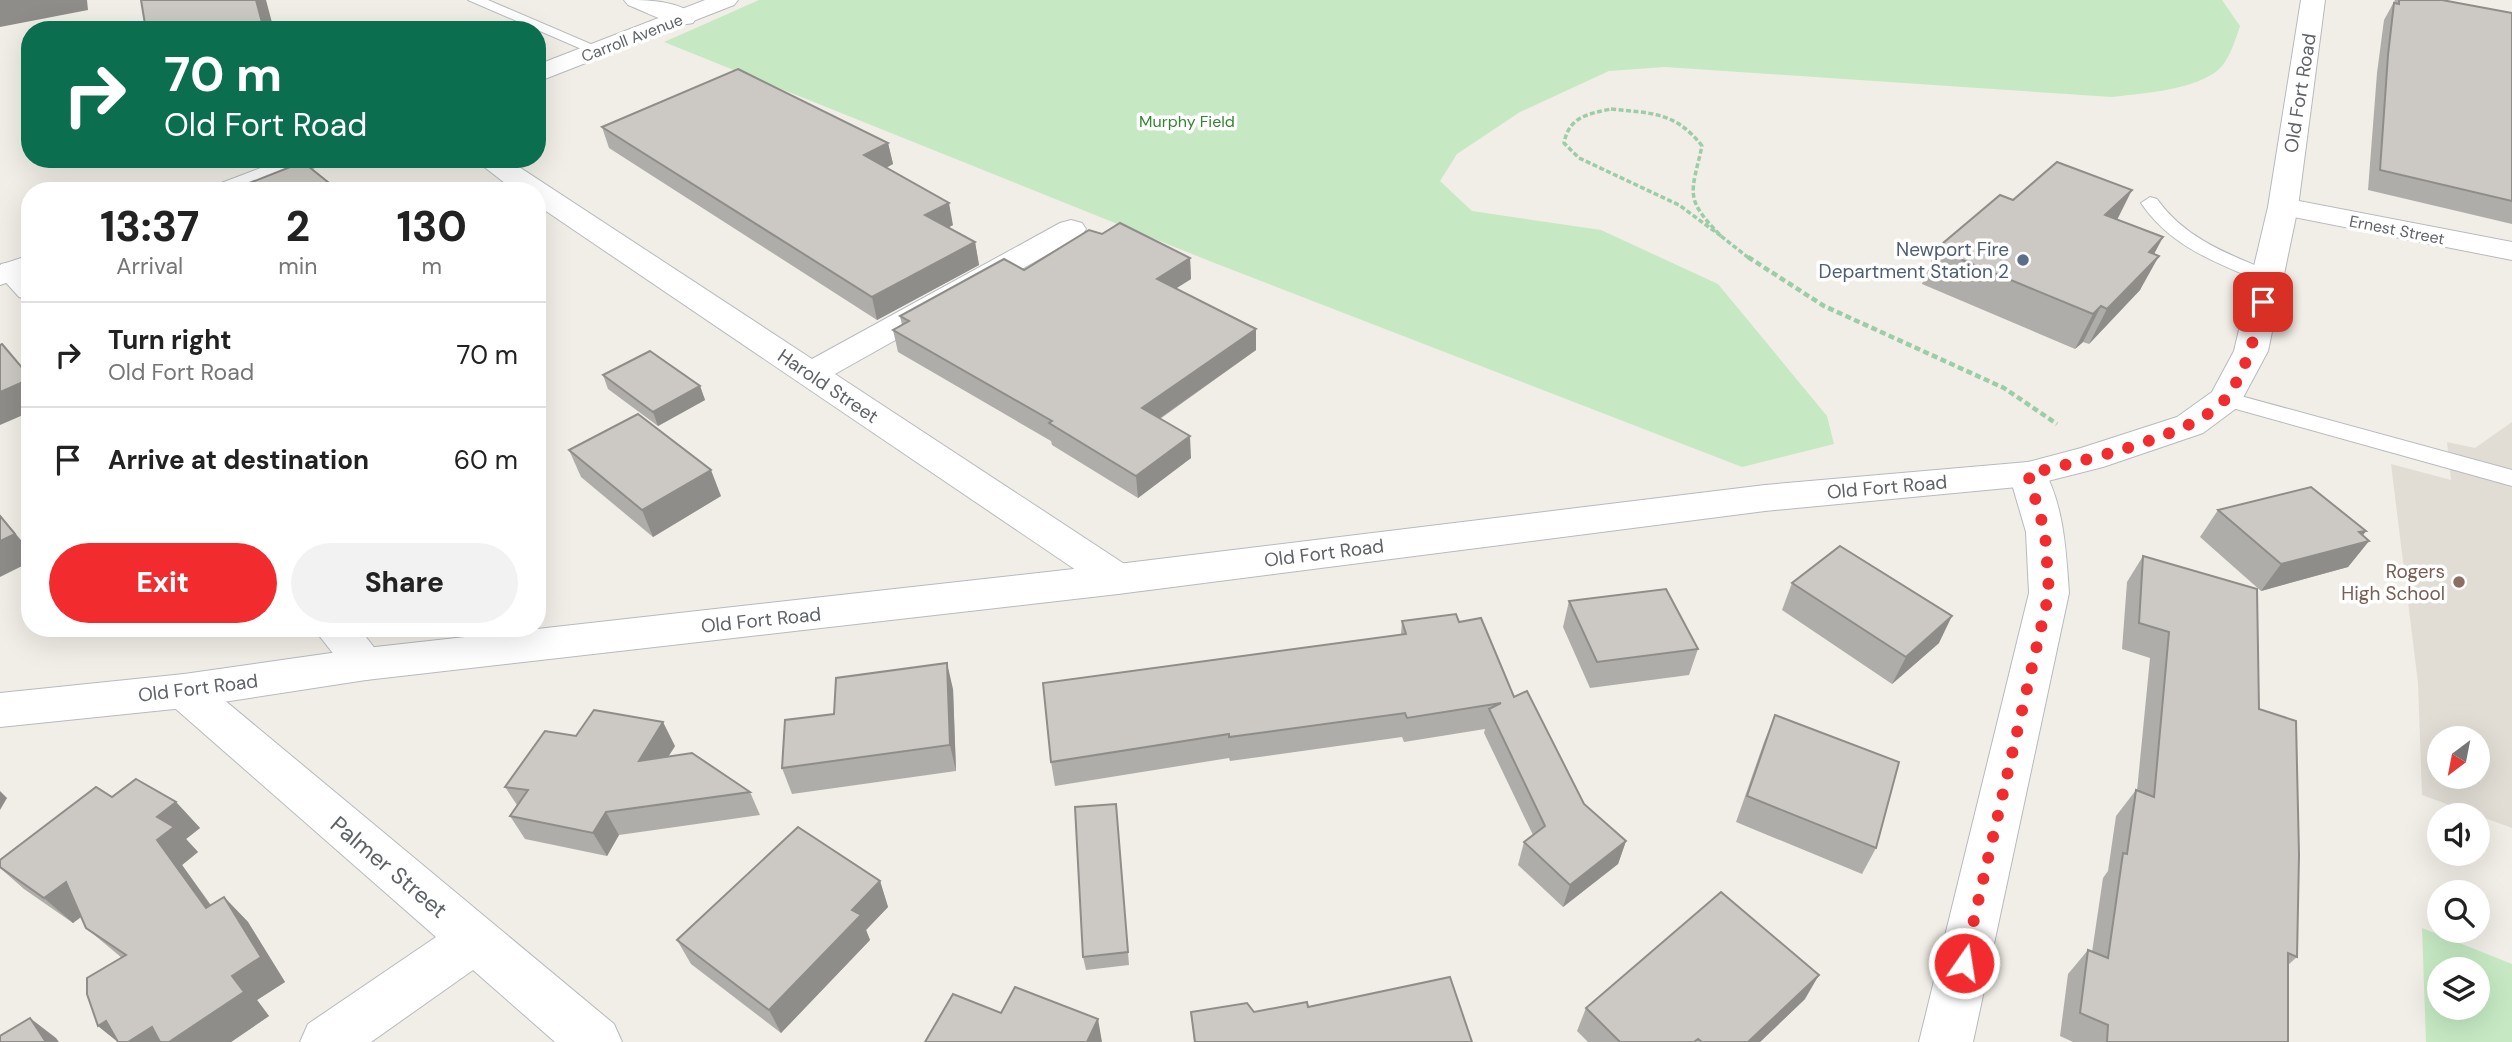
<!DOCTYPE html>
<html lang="en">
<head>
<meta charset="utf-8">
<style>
  :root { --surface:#fff; --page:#f2f2f2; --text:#222; --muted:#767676; --line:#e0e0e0; --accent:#f22c2e }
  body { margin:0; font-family:"DM Sans",sans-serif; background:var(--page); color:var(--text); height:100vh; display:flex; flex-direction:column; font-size:26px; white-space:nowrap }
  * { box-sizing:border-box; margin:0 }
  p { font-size:23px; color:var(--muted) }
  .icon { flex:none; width:38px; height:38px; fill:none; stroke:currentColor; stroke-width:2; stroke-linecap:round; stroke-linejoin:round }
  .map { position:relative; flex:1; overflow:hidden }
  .sheet { position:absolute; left:21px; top:182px; width:525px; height:455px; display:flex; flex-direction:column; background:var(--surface); border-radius:28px; box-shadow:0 7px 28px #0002 }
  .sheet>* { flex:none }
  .top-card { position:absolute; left:21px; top:21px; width:525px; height:147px; border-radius:28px; box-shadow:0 7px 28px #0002; background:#0b6e4f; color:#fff; overflow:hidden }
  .needle { width:46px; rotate:212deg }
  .fabs { position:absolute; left:2427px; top:726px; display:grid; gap:14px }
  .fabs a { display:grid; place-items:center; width:63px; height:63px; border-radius:50%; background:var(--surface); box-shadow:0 7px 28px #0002; font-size:35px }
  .pin { position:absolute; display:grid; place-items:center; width:60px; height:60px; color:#fff; margin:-30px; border-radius:14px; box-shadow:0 4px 10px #0006 }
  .me { position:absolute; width:77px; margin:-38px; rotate:13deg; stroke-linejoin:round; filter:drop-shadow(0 0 5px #0008) }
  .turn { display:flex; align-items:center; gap:24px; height:147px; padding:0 28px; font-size:32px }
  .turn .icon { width:91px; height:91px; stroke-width:2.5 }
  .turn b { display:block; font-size:49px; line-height:60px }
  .eta { display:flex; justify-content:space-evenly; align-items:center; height:119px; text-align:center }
  .eta b { font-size:42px; font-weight:800; line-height:49px }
  .button { display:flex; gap:14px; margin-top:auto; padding:14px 28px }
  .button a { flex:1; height:80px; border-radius:42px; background:var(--accent); color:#fff; font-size:28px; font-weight:800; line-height:80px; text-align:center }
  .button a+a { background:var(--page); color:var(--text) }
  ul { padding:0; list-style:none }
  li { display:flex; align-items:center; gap:21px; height:105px; padding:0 28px; border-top:2px solid var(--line) }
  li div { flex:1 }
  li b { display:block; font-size:26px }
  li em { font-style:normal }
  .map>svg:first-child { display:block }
  .education { fill:#e1ddd5; fill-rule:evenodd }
  .green { fill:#c6e9c3; fill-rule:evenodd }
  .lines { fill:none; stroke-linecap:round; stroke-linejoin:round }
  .service-casing { stroke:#b7babe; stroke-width:2 }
  .minor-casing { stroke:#b7babe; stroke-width:2 }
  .tertiary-casing { stroke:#b7babe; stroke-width:2 }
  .path-far1 { stroke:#9ccda6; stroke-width:3.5; stroke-dasharray:5 2.5; stroke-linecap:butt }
  .path { stroke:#9ccda6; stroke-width:4.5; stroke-dasharray:6 3.5; stroke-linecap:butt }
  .service { fill:#fff; fill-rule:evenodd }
  .minor { fill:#fff; fill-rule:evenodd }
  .tertiary { fill:#fff; fill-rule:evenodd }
  .wall { fill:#afada9 }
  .shaded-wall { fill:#8f8d89 }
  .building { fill:#ccc9c4; stroke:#8f8d89; stroke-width:2 }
  .route { stroke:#f22c2e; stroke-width:12; stroke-dasharray:0 21.6 }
  .service-dot { fill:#5c6f8a; stroke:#fff; stroke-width:2.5 }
  .education-dot { fill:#8d6e63; stroke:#fff; stroke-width:2.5 }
  .labels { text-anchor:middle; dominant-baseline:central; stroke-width:7; stroke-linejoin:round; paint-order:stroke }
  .far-street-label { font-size:16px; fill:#5e6368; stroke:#fff }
  .far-park-label { font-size:16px; fill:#348430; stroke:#fff }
  .street-label { font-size:19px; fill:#5e6368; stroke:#fff }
  .service-label { font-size:19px; fill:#4e5e75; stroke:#fff; text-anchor:end }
  .education-label { font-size:19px; fill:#785e54; stroke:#fff; text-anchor:end }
  .near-street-label { font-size:23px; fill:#5e6368; stroke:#fff }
</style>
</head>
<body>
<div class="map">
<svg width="2512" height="1042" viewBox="0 0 2512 1042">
  <rect width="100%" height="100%" fill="#f1eee7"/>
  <path class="education" d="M2512,422v406l-90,-33 -4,-112 -27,-219 60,16 -4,-38 28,6zM2440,738h38v39h-38z"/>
  <g class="green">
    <path d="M759,0h1463l18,26c-4,12 -8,25 -15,36 -18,28 -82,31 -113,35l-447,-30 -56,4 -89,41 -63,42 -17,27 32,30 129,19 117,54 109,132 7,28 -92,23 -530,-205 -548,-220z"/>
    <path d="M2422,928l90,36v78h-86zM2440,970h38v38h-38z"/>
  </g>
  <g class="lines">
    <g class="service-casing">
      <g id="service">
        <polygon points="468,0 488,0 607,51 599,56 593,54"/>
        <path d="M2150,197l7,2c29,41 74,56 119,75l3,4 -10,6 -7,-2c-47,-20 -91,-35 -121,-79z"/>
        <polygon points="2226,392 2512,470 2512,486 2218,404 2215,399 2218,394"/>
      </g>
    </g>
    <g class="minor-casing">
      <g id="minor">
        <path d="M624,0c21,0 58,0 72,18l-3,5c-20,5 -46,-11 -65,-18z"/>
        <polygon points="474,159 507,159 812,359 1060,223 1071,220 1082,223 1086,229 1082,235 835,374 1132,569 1138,579 1132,589 1118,594 1104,589 537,205 537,191 515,191"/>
        <polygon points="2283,198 2512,242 2512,260 2273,213 2268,207 2273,201"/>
        <polygon points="12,262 23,264 30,271 30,300 19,297 0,276 1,264"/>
        <path d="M2028,462l13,3c23,37 25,86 28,128l-96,449h-54l110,-449 -3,-61 -17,-58 6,-9z"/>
        <polygon points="313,628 359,628 387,664 381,676 366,680 351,676"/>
        <polygon points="184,674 199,679 614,1024 622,1042 555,1042 473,970 371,1042 300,1042 308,1024 436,937 169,703 162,691 169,679"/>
      </g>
    </g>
    <g class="tertiary-casing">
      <g id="tertiary">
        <polygon points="705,0 738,0 734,5 537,82 537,65"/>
        <polygon points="2301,0 2325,0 2298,207 2268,351 2238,407 2203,433 2103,467 2028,486 1765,511 1118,594 366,680 184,708 0,727 0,693 184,674 366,648 1118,564 1765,485 2028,462 2081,448 2177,417 2212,392 2234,351 2268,207"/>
        <polygon points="284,159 324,159 320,165 253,191 212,191 216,185"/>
        <polygon points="30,255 30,275 0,285 0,265"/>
      </g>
    </g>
    <g class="path-far1">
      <path d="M1611,109c40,4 65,3 91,37 -11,49 -18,52 19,90l-42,-31 -100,-47 -15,-15c5,-26 23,-29 47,-34z"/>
      <polyline points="1721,236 1750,259"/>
    </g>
    <polyline class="path" points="1748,257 1824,306 2004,388 2057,424"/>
    <use href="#service" class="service"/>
    <use href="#minor" class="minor"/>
    <use href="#tertiary" class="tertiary"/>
  </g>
  <g class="wall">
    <polygon points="2395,0 2442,0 2512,13 2512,224 2368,190 2377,73 2384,20"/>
    <polygon points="602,127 888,143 893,164 886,168 953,225 948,228 975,242 979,265 877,320 609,148"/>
    <polygon points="2013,200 2118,220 2163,237 2154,254 2140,290 2089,344 2083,342 2075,349 1922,284 1936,249"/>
    <polygon points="1190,258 1191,279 1176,288 1256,350 1160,419 1191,458 1138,498 1052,445 1051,441 898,352 893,330 902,325 900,316 1024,270"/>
    <polygon points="603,375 700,386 705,400 658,426 608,389"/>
    <polygon points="569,450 721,496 653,537 581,477"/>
    <polygon points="2218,510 2366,531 2363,535 2369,541 2348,567 2261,591 2200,537"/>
    <polygon points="2143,556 2259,709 2297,957 2288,965 2288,1042 2073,1042 2060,1036 2068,974 2088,950 2092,952 2103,878 2108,871 2116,816 2136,790 2137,791 2150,658 2122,649 2127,582"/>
    <polygon points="1792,583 1939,643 1892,684 1782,610"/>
    <polygon points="1569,601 1698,649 1689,675 1590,688 1563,627"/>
    <polygon points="1402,621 1459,622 1514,697 1584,804 1626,841 1618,864 1563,907 1518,865 1524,842 1533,835 1484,733 1485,729 1404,742 1402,737 1230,761 1229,758 1055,786 1051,762 1401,634"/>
    <polygon points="953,689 956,771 792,794 782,768 834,714"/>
    <polygon points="1775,715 1876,848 1862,874 1736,822 1764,742"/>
    <polygon points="576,736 675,746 668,757 750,792 760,815 619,835 607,856 525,839 510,816 517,805 505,787"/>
    <polygon points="112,797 176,802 200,828 186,839 198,852 182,865 211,905 224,897 248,922 285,982 257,1000 269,1016 231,1042 118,1042 98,1026 122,958 86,928 81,917 73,923 24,889 0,868 0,860"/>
    <polygon points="1116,804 1129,965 1086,970 1083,957"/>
    <polygon points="880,881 888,907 866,930 870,940 781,1033 691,964 677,940"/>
    <polygon points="1805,999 1760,1042 1588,1042 1577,1031 1586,1008"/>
    <polygon points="1308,1007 1472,1042 1194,1042 1191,1012 1254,1012"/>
  </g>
  <g class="shaded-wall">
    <polygon points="0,0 87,0 88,10 0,27"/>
    <polygon points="256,0 266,0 274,30 264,30"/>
    <polygon points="888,143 893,164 868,177 864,155"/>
    <polygon points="2132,190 2115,224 2105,215"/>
    <polygon points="949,203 953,225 929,237 925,215"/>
    <polygon points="2163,237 2146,269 2159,256 2140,290 2089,344 2107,309 2149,252"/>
    <polygon points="975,242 979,265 877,320 872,297"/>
    <polygon points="1190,258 1191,279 1158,300 1157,279"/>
    <polygon points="2101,306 2083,342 2075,349 2093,314"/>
    <polygon points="1256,329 1256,350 1143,430 1142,408"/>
    <polygon points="30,379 30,412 0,425 0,392"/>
    <polygon points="700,386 705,400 658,426 653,412"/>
    <polygon points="1190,436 1191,458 1138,498 1136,476"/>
    <polygon points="711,470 721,496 653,537 642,510"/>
    <polygon points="0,515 30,551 30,562 0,577"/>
    <polygon points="2366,531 2356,544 2369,541 2348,567 2261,591 2281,564 2359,532"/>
    <polygon points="1952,616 1939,643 1892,684 1906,657"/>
    <polygon points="947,663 953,689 956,771 950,745"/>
    <polygon points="663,722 675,746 651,784 639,761"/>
    <polygon points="0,791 7,798 0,810"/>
    <polygon points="176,802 200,828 186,839 198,852 182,865 230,933 206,908 157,840 157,817"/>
    <polygon points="606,812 619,835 607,856 593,833"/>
    <polygon points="1626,841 1618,864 1563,907 1570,885"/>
    <polygon points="880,881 888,907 866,930 870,940 781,1033 769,1010 852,910"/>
    <polygon points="66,882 94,907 73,923 44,898"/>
    <polygon points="224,897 248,922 285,982 257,1000 269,1016 231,1042 118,1042 98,1026 106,1021 232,976"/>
    <polygon points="1819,975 1805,999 1760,1042 1748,1042"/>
    <polygon points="30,1018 56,1038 59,1042 46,1042"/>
    <polygon points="1098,1019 1102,1042 1087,1042"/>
  </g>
  <g class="building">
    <polygon points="141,0 256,0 264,30 146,30"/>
    <polygon points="2399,0 2442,0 2512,13 2512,201 2380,170 2388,55 2394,3 2399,4"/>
    <polygon points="738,69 888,143 864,155 949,203 925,215 975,242 872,297 602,127"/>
    <polygon points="303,162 339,191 229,191"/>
    <polygon points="2057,162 2132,190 2105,215 2163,237 2149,252 2159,256 2107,309 2101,306 2093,314 1936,249 2000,195 2013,200"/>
    <polygon points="1120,223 1190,258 1157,279 1256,329 1142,408 1190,436 1136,476 1049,423 1052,421 893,330 909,321 900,316 1004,259 1024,270 1089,230 1102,234"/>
    <polygon points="2,344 30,377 30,379 0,392 0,345"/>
    <polygon points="650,351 700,386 653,412 603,375"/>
    <polygon points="638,414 711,470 642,510 569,450"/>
    <polygon points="2311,487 2366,531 2359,532 2369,541 2281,564 2218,510"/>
    <polygon points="0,516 15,534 0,541"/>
    <polygon points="1840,546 1952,616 1906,657 1792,583"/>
    <polygon points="2143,556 2257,589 2259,709 2296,721 2299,855 2297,957 2288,953 2288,1042 2107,1042 2108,1025 2080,1013 2088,950 2108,958 2123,853 2127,854 2136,790 2154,797 2169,632 2139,623"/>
    <polygon points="1666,589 1698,649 1597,662 1569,601"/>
    <polygon points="1456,614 1459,622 1481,618 1514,697 1527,691 1584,804 1626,841 1570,885 1524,842 1545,826 1489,709 1501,703 1407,718 1405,713 1229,737 1229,734 1051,762 1043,683 1406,634 1402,621"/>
    <polygon points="947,663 950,745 782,768 785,720 834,714 836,678"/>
    <polygon points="594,710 663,722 639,761 692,753 750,792 606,812 593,833 510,816 528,790 505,787 545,731 576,736"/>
    <polygon points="1775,715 1899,762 1876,848 1747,796"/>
    <polygon points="136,779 176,802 157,817 174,827 157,840 206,908 224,897 261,957 232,976 244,992 169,1042 160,1042 152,1027 128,1042 118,1042 106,1021 98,1026 87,994 87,978 126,955 86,928 66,882 44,898 0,867 0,860 96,787 112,797"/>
    <polygon points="1116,804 1128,952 1083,957 1075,807"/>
    <polygon points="798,827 880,881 852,910 861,915 769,1010 677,940"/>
    <polygon points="1721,892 1819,975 1748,1042 1702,1042 1698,1039 1694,1042 1620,1042 1586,1008"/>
    <polygon points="1450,977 1472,1042 1195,1042 1191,1012 1247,1003 1254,1012 1307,1002 1308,1007"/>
    <polygon points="1015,987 1098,1019 1087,1042 925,1042 953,994 1001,1013"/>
    <polygon points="30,1018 46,1042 0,1042 0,1036"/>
  </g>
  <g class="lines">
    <path class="route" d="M1964,963l85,-370 -4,-61 -17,-58c48,-12 170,-38 199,-77 20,-28 28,-62 36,-95"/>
  </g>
  <circle class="service-dot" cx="2023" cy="260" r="7"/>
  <circle class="education-dot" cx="2459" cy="582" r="7"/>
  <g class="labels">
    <g class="far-street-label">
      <text transform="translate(632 38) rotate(-21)">Carroll Avenue</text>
      <text transform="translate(2397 230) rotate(11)">Ernest Street</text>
    </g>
    <g class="far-park-label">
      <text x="1187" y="121">Murphy Field</text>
    </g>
    <g class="street-label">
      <text transform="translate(2300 93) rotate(-81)">Old Fort Road</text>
      <text transform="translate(828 386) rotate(34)">Harold Street</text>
      <text transform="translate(1887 487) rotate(-5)">Old Fort Road</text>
      <text transform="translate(1324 553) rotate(-7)">Old Fort Road</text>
      <text transform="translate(761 620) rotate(-6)">Old Fort Road</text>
      <text transform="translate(198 688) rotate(-7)">Old Fort Road</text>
    </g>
    <g class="service-label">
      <text x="2009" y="249">Newport Fire<tspan x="2009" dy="22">Department Station 2</tspan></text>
    </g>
    <g class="education-label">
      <text x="2445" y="571">Rogers<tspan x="2445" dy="22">High School</tspan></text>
    </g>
    <g class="near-street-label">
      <text transform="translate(389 867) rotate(40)">Palmer Street</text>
    </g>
  </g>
</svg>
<div class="fabs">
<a><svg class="needle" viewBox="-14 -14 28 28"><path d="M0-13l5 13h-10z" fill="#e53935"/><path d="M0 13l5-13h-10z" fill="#767676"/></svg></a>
<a><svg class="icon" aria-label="sound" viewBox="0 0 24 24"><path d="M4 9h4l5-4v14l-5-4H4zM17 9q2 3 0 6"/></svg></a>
<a><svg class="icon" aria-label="search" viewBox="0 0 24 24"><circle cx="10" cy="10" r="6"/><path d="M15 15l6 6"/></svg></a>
<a><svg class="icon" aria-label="layers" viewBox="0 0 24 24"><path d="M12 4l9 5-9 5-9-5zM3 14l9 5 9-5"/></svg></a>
</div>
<div class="pin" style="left:2263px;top:302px;background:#d93025"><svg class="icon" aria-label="arrive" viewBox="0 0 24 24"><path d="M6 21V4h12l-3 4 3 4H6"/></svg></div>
<svg class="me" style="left:1964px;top:963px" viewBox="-20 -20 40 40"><circle r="17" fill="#f22c2e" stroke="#fff" stroke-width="3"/><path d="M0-11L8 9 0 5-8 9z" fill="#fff"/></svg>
<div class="top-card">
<div class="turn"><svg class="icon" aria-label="right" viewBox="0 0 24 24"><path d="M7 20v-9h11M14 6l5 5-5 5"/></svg><div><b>70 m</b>Old Fort Road</div></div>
</div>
<section class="sheet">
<div class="eta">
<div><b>13:37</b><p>Arrival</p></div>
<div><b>2</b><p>min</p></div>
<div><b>130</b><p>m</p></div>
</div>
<ul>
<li><svg class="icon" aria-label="right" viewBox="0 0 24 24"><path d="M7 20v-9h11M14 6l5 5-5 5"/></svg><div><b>Turn right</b><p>Old Fort Road</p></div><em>70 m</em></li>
<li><svg class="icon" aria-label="arrive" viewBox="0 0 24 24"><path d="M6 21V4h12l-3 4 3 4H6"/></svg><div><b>Arrive at destination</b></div><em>60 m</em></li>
</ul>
<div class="button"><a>Exit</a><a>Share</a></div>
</section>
</div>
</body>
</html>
